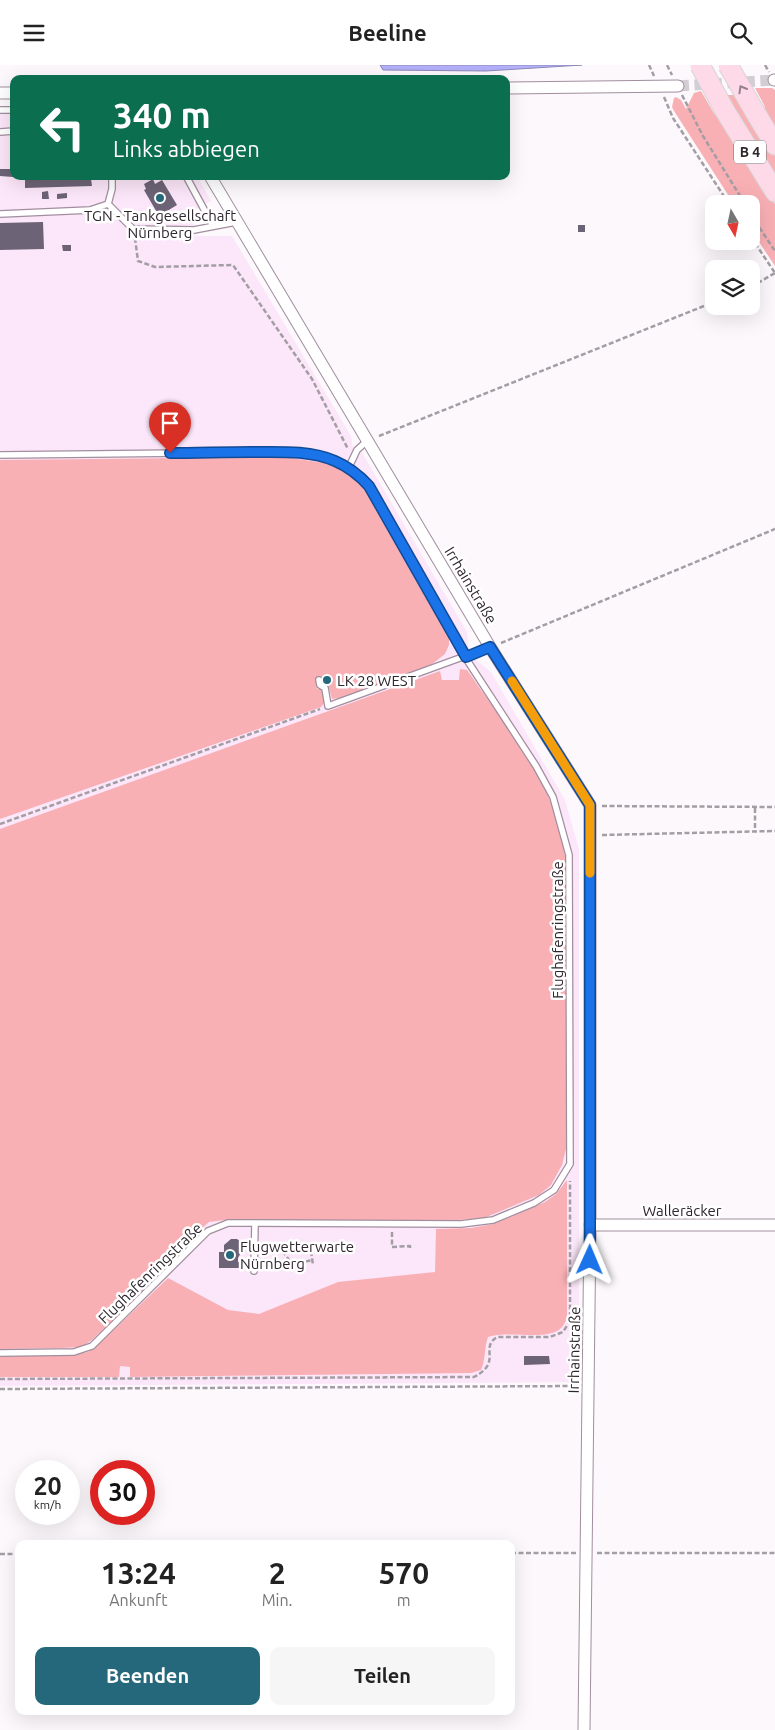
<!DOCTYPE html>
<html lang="de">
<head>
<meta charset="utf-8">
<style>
  :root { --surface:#fff; --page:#f6f6f6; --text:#222; --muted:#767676; --accent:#26687b }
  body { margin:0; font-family:Ubuntu,sans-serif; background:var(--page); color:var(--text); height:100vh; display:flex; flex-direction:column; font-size:19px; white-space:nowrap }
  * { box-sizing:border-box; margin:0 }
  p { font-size:16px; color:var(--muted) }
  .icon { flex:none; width:28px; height:28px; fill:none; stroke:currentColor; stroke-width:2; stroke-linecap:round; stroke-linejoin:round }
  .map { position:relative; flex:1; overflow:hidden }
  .sheet { position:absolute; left:15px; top:1475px; width:500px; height:175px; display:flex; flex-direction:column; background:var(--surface); border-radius:10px; box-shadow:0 5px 20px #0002 }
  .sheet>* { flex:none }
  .top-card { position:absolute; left:10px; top:10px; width:500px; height:105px; border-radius:10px; box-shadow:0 5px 20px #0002; background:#0b6e4f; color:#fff; overflow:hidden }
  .needle { width:32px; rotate:171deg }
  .fabs { position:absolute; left:705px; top:130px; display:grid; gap:10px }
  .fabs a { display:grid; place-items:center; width:55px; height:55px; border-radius:10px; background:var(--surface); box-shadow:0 5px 20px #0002; font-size:25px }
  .speed { position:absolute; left:15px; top:1395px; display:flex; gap:10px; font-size:25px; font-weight:700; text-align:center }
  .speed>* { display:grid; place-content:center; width:65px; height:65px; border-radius:50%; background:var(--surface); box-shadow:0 5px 20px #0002; line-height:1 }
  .speed small { font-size:12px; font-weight:400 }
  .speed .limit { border:8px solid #d22; background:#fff; color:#111 }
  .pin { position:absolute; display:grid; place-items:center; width:42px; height:42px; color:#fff; margin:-51px -21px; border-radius:50% 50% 50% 0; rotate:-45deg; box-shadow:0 0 5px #0007 }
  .pin .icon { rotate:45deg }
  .me { position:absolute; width:55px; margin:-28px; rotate:1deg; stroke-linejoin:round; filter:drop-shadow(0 0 4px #0008) }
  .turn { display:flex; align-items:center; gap:18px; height:105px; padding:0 20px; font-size:22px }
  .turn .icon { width:65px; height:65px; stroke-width:2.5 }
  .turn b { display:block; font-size:35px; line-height:42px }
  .eta { display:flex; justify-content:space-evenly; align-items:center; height:85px; text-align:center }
  .eta b { font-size:30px; font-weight:700; line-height:35px }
  .primary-button { display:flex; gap:10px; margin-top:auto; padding:10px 20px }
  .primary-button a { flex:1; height:58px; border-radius:10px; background:var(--accent); color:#fff; font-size:20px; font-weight:700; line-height:58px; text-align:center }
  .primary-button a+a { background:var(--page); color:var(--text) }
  header { display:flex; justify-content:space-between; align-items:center; height:65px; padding:0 20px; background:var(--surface); font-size:22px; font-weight:700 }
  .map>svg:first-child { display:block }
  .built { fill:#fce6f9 }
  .green { fill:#f9b0b5 }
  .water { fill:#b4b0f9; stroke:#8c87bc }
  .building { fill:#6d6376 }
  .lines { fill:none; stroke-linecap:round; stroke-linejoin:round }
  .minor-tunnel { stroke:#d3ced3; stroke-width:11; stroke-dasharray:11 5.5; stroke-linecap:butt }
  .service-casing { stroke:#a18e9e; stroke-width:8 }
  .minor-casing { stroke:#a18e9e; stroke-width:13 }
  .primary-casing { stroke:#d5d4d5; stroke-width:21 }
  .path { stroke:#a39ea3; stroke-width:2.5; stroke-dasharray:5 2.5; stroke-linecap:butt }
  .service { stroke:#fff; stroke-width:5.5 }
  .minor { stroke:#fff; stroke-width:11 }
  .primary { stroke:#fedae9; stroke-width:19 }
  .primary-bridge-casing { stroke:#d5d4d5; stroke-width:21; stroke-linecap:butt }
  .primary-bridge { stroke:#fedae9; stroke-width:19 }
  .oneway { stroke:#96808c }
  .route-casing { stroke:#114b97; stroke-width:12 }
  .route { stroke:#1a73e8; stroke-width:9 }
  .slow { stroke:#f59e0b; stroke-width:9 }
  .poi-dot { fill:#26687b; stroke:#fff; stroke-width:2 }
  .labels { text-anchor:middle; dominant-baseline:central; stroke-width:5; stroke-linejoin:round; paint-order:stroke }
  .shield { fill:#fff; stroke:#6d686d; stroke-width:1 }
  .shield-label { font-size:14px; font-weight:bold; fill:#2f272e }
  .poi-label { font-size:15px; fill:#2f272e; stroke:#fff; text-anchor:start }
  .street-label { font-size:15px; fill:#2f272e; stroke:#fff }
</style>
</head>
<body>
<header><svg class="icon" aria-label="menu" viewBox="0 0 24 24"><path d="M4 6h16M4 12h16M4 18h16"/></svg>Beeline<svg class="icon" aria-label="search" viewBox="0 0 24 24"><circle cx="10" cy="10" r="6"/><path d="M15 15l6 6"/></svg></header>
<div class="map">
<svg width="775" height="1665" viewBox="0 0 775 1665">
  <rect width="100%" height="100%" fill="#fcf8fc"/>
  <polygon class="built" points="0,42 14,42 14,111 197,111 211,136 192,146 195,171 232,171 351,371 353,384 361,386 467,567 469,586 474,593 491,607 565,735 579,784 579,1317 0,1321"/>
  <g class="green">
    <polygon points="755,23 772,23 775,25 775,65 762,43 765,42"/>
    <polygon points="701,26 715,50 720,49 775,139 775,201 751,165 751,139 734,139 674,46 672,42 674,33 676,32 681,35 686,44 694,28"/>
    <polygon points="725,30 738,30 775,91 775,113"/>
    <polygon points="284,392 325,398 344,406 366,425 428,526 449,570 449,580 445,589 427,603 345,632 332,634 328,619 331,618 332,612 316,612 317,624 322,624 324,638 321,642 0,754 0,395"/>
    <path d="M460,604l7,1 3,4c30,44 66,88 85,139 17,46 12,98 12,146 0,62 0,124 0,186l-5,20 -11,20 -12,10 -55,23 -26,2h-233l-16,2 -10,9 -50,54 -57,55 -11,7 -18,1 -63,1v-520l440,-158 2,9h17z"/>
    <path d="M567,1115v139c-2,3 -4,8 -7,10 -14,12 -52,1 -72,8 -4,11 -2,22 -7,33l-10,3 -341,4v-10l-10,-1 -1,11h-119v-21l69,-1 19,-3 12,-9 68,-65 60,32 31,4 79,-32 97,-10 1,-43 35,-1 22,-4 52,-22 11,-8z"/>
  </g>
  <polygon class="water" points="380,0 582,0 486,6 383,5"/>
  <g class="building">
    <polygon points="0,104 14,104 13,112 0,111"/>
    <polygon points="91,114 92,121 25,123 25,115"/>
    <polygon points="153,114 155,119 162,115 177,140 159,151 144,125 146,124 144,119"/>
    <polygon points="48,126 49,134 42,134 42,127"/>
    <polygon points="67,128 67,133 57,134 57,129"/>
    <polygon points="43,157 44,184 0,185 0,158"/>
    <rect x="578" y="160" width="7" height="7"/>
    <polygon points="62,180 71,180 71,186 63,186"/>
    <polygon points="324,611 332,612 331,618 323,617"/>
    <polygon points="231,1174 237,1174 242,1178 243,1184 238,1193 238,1197 245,1197 245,1203 219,1203 219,1187 224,1187 224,1180"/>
    <polygon points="524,1291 549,1291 550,1299 524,1300"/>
  </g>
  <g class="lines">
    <polyline class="minor-tunnel" points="678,21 774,15"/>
    <g class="service-casing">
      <g id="service">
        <polyline points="0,45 14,45"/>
        <polyline points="0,67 14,66"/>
        <polyline points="186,111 213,161"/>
        <polyline points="108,139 133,164 194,165 236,157"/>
        <polyline points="0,149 90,145 108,139 112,124 112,111"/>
        <path d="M0,390l283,-3c37,4 59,5 86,34l96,171 71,109 17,31 16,58 1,309 -16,26 -20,13 -41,17 -32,4 -233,-1 -20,8 -116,115 -18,6 -74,1"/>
        <polyline points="349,402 357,385 367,376"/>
        <polyline points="319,615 320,620 325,623 328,641 490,582"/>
        <polyline points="254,1206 255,1159"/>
      </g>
    </g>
    <g class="minor-casing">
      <g id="minor">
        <polyline points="774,15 775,15"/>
        <polyline points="506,23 678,21"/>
        <polyline points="0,28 14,28"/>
        <polyline points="210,111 490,582 590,740 590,1160 584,1665"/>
        <polyline points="590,1160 775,1160"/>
      </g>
    </g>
    <g class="primary-casing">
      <g id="primary">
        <polyline points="725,46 775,127"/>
        <polyline points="755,47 775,80"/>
      </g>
    </g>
    <g class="path">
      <polyline points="649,0 654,11"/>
      <polyline points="667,0 672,10"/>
      <polyline points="765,0 769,7"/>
      <polyline points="682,30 703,71 745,139"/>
      <polyline points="664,32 673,53 729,139"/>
      <polyline points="751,150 775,186"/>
      <polyline points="751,172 775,208"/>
      <polyline points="135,173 138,196 155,202 233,200 312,314 348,384"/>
      <polyline points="751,222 775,208"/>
      <polyline points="379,371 714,237"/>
      <polyline points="501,578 775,464"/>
      <polyline points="602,741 775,742"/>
      <polyline points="755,743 755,766"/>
      <polyline points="0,759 320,644"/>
      <polyline points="602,770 775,766"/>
      <polyline points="392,1167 392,1182 410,1181 410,1184"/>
      <polyline points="261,1185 281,1184 292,1199 313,1195"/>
      <polyline points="311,1186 313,1200"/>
      <path d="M0,1314l474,-2c29,-15 5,-29 23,-40h53l13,-5 7,-11v-140"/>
      <polyline points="0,1324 577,1321"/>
      <polyline points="511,1488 576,1488"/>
      <polyline points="597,1488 775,1488"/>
      <polyline points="0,1489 19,1489"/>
    </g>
    <use href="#service" class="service"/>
    <use href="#minor" class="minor"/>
    <use href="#primary" class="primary"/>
    <g class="primary-bridge-casing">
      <g id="primary-bridge">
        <polyline points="700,0 725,46"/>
        <polyline points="728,0 755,47"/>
      </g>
    </g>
    <use href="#primary-bridge" class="primary-bridge"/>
  </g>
  <defs><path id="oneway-chevron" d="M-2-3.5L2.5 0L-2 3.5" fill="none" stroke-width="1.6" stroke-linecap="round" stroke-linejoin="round" transform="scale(1.25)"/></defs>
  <use class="oneway" href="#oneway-chevron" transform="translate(742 24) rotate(-120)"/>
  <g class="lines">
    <g class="route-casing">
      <path id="route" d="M170,388c27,0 54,-1 81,-1 27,0 59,-2 84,9 14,6 24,14 34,25l97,171 24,-10 100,158v455"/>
    </g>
    <use href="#route" class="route"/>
    <polyline class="slow" points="512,616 590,740 590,808"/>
  </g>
  <g class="poi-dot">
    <circle cx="160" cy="133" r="5"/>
    <circle cx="327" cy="615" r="5"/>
    <circle cx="230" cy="1190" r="5"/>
  </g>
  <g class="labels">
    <rect class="shield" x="734" y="75.5" width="32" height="23" rx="4"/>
    <g class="shield-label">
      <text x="750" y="87">B 4</text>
    </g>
    <g class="poi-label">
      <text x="160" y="150" text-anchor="middle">TGN - Tankgesellschaft<tspan x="160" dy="17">Nürnberg</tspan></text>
      <text x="337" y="615">LK 28 WEST</text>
      <text x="240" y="1181">Flugwetterwarte<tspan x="240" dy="17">Nürnberg</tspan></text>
    </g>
    <g class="street-label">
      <text transform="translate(471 520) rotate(59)">Irrhainstraße</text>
      <text transform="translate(557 865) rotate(-90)">Flughafenringstraße</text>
      <text x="682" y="1145">Walleräcker</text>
      <text transform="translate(150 1208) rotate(-44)">Flughafenringstraße</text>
      <text transform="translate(574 1285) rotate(-89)">Irrhainstraße</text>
    </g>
  </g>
</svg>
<div class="fabs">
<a><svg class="needle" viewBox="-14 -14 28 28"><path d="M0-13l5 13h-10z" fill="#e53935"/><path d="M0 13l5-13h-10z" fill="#767676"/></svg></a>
<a><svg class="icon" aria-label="layers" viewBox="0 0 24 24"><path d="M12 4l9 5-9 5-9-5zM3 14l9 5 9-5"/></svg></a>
</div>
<div class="speed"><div>20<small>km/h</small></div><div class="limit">30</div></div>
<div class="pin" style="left:170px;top:388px;background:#d93025"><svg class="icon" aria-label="arrive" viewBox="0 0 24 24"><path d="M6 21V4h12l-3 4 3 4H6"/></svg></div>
<svg class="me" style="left:590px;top:1195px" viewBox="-20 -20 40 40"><path d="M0-17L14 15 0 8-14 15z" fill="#1a73e8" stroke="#fff" stroke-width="4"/></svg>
<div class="top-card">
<div class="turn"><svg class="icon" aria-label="left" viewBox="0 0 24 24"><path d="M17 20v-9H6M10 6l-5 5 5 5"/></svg><div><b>340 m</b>Links abbiegen</div></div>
</div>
<section class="sheet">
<div class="eta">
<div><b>13:24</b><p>Ankunft</p></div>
<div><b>2</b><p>Min.</p></div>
<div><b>570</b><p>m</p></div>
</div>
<div class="primary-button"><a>Beenden</a><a>Teilen</a></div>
</section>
</div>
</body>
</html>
